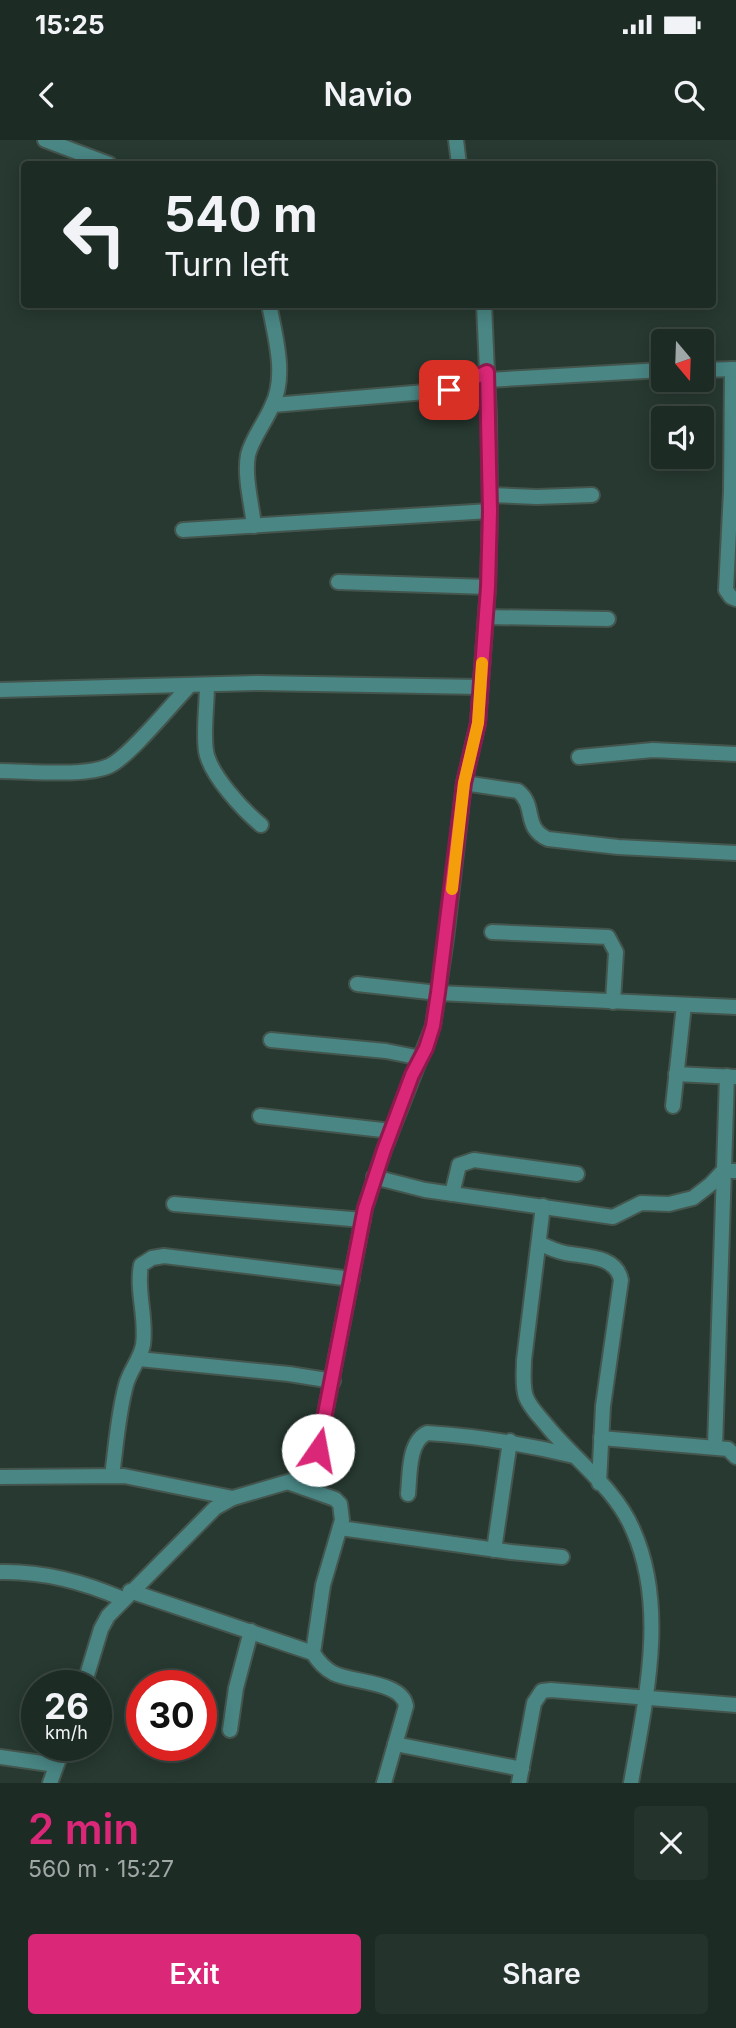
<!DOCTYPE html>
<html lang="en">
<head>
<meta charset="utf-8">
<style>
  :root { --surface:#1d2b25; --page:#25332d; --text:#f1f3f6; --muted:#a0a7a7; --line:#3b4742; --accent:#db2777 }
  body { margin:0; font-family:Inter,sans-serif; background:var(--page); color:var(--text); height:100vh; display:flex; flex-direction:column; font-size:26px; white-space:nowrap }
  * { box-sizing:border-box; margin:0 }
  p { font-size:23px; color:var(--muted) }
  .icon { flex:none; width:38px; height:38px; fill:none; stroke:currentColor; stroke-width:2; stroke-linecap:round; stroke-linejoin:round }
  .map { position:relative; height:1643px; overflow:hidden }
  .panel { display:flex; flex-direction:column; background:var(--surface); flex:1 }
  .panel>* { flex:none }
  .hud { position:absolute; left:21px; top:21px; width:695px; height:147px; border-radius:7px; box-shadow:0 4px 18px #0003,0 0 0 2px var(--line); background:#1d2b25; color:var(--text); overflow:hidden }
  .needle { width:46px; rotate:161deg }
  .tools { position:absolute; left:651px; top:189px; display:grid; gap:14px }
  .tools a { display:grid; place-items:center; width:63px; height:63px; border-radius:7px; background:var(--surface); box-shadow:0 4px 18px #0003,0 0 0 2px var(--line); font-size:35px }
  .speed { position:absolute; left:21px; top:1530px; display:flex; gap:14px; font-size:35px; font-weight:700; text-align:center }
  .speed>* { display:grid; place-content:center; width:91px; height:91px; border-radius:50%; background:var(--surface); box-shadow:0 4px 18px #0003,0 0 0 2px var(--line); line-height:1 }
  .speed small { font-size:18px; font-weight:400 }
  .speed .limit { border:10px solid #d22; background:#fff; color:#111 }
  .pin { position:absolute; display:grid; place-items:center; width:60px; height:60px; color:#fff; margin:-30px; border-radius:14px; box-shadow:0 4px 10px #0006 }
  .me { position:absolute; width:77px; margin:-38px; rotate:12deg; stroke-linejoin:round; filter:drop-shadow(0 0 5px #0008) }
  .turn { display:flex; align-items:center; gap:24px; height:147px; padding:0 28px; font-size:32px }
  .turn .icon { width:91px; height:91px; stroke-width:2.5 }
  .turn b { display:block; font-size:49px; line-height:60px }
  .round { display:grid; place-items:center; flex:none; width:74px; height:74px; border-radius:7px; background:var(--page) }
  .summary { display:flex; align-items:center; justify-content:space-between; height:119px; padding:0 28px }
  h1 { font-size:42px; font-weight:600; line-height:52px; color:var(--accent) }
  .button { display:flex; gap:14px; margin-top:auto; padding:14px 28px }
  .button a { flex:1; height:80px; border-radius:7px; background:var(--accent); color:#fff; font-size:28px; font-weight:600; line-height:80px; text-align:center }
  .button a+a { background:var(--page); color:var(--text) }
  .status { display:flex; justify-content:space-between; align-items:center; height:49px; padding:0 35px; background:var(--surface); direction:ltr }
  .status svg { height:19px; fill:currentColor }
  header { display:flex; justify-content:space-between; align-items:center; height:91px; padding:0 28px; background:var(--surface); font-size:32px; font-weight:600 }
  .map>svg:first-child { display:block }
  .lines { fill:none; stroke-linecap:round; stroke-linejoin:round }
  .street-casing { stroke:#44554d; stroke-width:18 }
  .street { stroke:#498684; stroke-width:14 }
  .route-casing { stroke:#8e194d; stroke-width:18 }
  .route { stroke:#db2777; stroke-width:12 }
  .slow { stroke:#f59e0b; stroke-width:12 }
</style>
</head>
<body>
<div class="status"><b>15:25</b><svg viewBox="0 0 49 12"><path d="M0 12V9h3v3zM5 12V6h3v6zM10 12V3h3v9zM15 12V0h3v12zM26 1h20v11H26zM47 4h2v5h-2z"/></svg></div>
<header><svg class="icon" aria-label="back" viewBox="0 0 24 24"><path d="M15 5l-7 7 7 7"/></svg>Navio<svg class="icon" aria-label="search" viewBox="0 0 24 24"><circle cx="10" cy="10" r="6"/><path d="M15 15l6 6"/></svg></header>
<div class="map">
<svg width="736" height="1643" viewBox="0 0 736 1643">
  <rect width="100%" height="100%" fill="#273931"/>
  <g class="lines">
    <g class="street-casing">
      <g id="street">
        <polyline points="45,0 109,24"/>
        <polyline points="456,0 459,24"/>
        <polyline points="732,229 731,351 726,450 731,457 736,459"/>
        <polyline points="702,230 736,229"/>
        <polyline points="488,240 663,230"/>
        <polyline points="273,265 449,250 487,232"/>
        <polyline points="490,355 537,357 592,355"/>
        <path d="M254,386c-2,-21 -10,-49 -6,-71 4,-17 17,-32 24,-49 15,-30 3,-70 -3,-102"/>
        <polyline points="183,390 490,371"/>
        <polyline points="338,442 488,447"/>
        <polyline points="486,477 608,479"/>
        <path d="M207,545c0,21 -4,45 -1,66 4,24 37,59 55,74"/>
        <polyline points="0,550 258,543 480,547"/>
        <polyline points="579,617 653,610 736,614"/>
        <path d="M0,631c29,0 84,6 109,-5 19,-8 64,-63 81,-81"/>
        <path d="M464,643l54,8c19,15 4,36 30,48l70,8 118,6"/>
        <polyline points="492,792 608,797 616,812 613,862"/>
        <polyline points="357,844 438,853 736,867"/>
        <polyline points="271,900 386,911 421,918"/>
        <polyline points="676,934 735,937"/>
        <polyline points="673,966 684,865"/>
        <polyline points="260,976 391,991"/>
        <polyline points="374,1037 425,1050 613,1077 641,1063 669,1064 693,1058 711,1044 723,1031 736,1031"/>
        <polyline points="452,1054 459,1025 474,1020 577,1034"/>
        <polyline points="174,1064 363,1080"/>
        <path d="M543,1066l-19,154c0,12 -2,25 2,37 4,11 15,21 22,30 28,34 68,62 85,103 35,78 12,172 -2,253"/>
        <path d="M539,1103c8,4 17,8 26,10 20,4 51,2 56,27l-18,126 -4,77"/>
        <polyline points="139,1219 289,1234 333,1241"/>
        <polyline points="601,1298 728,1309 736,1317"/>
        <polyline points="715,1307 727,936"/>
        <path d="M112,1336c4,-30 6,-62 14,-91 4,-15 14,-25 17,-40 4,-27 -7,-54 -2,-80l11,-7 12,-2 188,23"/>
        <polyline points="0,1337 124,1336 233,1358"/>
        <path d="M290,1343l45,16 5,5 2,16 -19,65 -10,68c5,8 11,15 20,20 19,10 69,8 73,33l-22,77"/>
        <path d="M408,1354c2,-19 0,-52 19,-61 51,3 98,11 147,23"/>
        <polyline points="340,1388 511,1412 562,1417"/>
        <polyline points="494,1410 510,1301"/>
        <path d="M0,1432c43,-1 84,10 123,27"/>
        <polyline points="130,1451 313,1513"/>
        <polyline points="84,1545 101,1489 108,1476 215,1368 233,1358 305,1337 313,1328 318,1310 365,1068 384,1010 433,886 446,799 464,643 478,583 488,447 490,371 489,278 484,164"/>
        <polyline points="230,1590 236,1548 251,1491"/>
        <polyline points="395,1604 522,1629"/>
        <polyline points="0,1617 56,1625"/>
        <polyline points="50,1643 64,1605"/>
        <polyline points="519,1643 534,1563 542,1551 551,1550 736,1565"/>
      </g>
    </g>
    <use href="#street" class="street"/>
  </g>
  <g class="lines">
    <g class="route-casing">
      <polyline id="route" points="318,1310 365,1068 384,1010 412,935 426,908 433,886 438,853 464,643 478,583 488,447 490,371 487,232 449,250"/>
    </g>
    <use href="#route" class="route"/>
    <polyline class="slow" points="452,749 464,643 478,583 482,523"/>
  </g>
</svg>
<div class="tools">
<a><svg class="needle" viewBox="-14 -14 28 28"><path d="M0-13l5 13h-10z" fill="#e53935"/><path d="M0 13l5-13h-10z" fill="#a0a7a7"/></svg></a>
<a><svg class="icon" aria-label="sound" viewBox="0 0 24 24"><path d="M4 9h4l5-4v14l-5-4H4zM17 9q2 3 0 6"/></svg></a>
</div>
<div class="speed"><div>26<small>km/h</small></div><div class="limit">30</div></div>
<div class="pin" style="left:449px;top:250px;background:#d93025"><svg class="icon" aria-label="arrive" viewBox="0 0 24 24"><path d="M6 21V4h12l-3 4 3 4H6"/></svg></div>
<svg class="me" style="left:318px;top:1310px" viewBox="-20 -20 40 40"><circle r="19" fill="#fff"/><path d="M0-13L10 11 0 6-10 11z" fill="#db2777"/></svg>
<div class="hud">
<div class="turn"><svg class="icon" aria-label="left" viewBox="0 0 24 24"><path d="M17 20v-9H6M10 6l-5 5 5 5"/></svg><div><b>540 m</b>Turn left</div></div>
</div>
</div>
<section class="panel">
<div class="summary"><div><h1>2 min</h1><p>560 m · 15:27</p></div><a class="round"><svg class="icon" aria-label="close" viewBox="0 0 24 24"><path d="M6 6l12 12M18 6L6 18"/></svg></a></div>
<div class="button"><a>Exit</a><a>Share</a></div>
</section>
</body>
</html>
